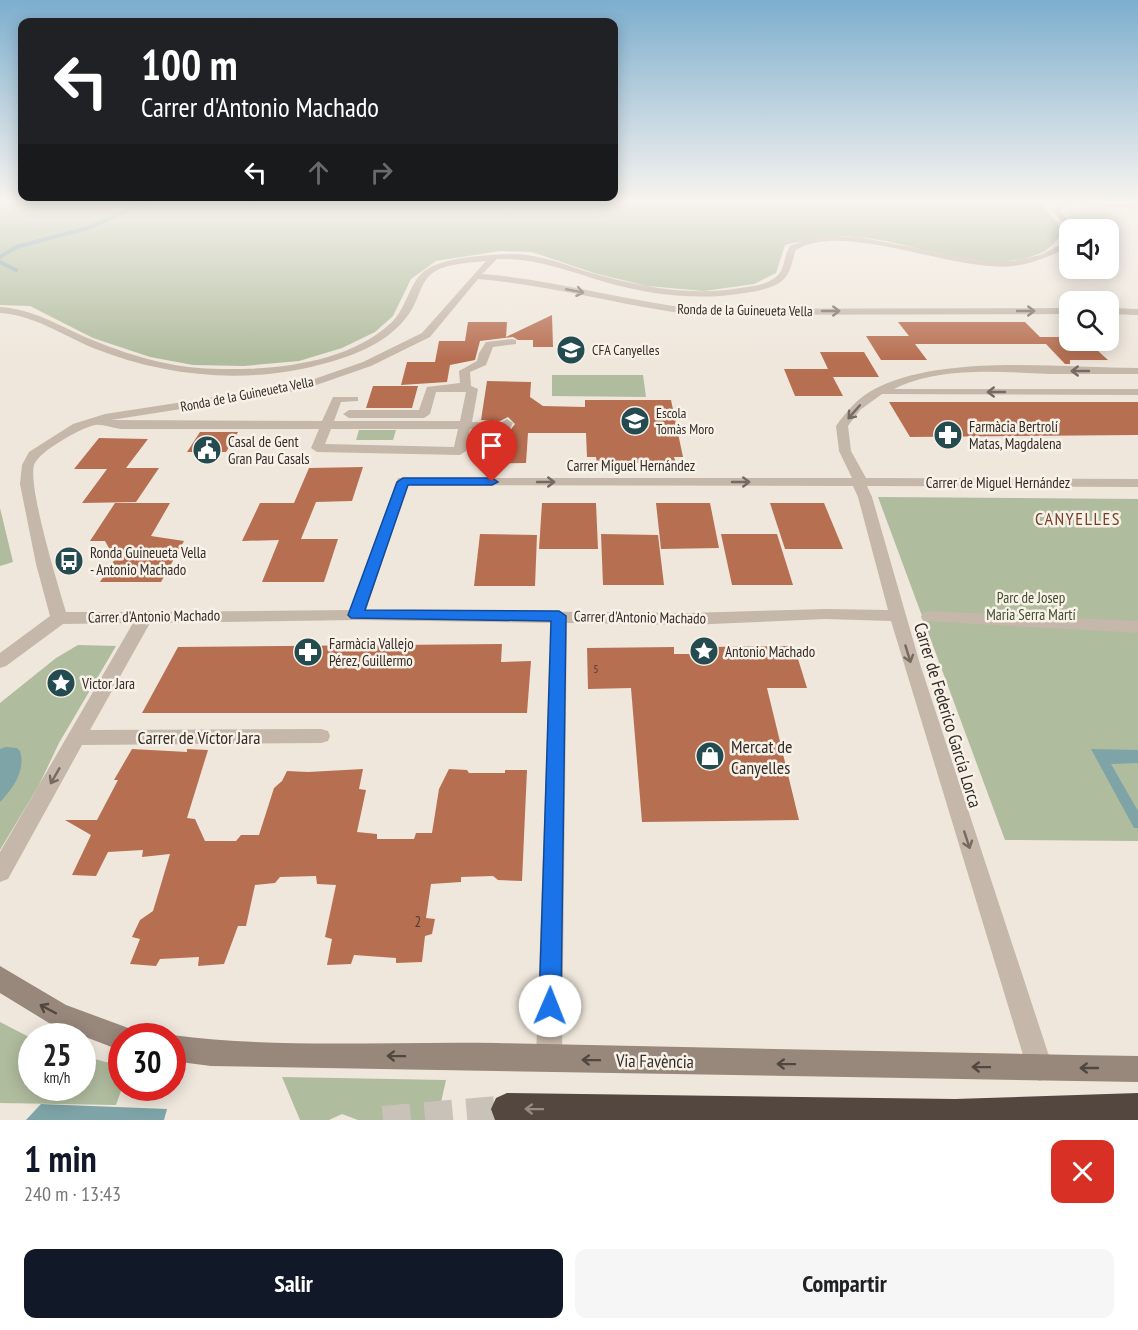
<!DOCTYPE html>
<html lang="es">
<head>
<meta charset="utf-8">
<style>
  :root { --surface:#fff; --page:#f6f6f6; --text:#202124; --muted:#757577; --accent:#111827 }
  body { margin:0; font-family:"PT Sans Narrow",sans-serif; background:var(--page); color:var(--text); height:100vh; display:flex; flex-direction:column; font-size:22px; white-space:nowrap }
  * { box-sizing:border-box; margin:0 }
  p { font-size:20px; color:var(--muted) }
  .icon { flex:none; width:33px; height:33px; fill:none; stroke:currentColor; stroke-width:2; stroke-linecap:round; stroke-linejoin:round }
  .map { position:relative; height:1120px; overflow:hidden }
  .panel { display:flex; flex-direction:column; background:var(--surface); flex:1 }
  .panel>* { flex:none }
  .hud { position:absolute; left:18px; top:18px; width:600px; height:183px; border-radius:12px; box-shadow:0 3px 15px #0003; background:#202124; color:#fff; overflow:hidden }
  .fabs { position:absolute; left:1059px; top:219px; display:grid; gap:12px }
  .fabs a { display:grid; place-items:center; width:60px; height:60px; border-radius:12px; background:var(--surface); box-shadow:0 3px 15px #0003; font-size:30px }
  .speed { position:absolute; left:18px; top:1023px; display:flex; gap:12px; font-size:30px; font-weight:700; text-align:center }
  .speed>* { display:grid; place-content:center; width:78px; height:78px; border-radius:50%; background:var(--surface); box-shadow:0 3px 15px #0003; line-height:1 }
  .speed small { font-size:15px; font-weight:400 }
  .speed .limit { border:9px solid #d22; background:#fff; color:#111 }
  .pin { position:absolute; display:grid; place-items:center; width:51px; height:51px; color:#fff; margin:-62px -26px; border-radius:50% 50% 50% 0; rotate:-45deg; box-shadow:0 0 6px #0007 }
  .pin .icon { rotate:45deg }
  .me { position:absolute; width:66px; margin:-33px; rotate:1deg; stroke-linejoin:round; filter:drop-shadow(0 0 4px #0008) }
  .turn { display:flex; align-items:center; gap:21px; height:126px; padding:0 24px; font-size:27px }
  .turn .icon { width:78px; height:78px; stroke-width:2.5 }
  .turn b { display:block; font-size:42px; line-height:51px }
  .lanes { display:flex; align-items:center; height:57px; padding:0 24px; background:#0003; justify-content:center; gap:30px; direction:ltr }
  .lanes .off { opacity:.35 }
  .round { display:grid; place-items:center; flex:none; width:63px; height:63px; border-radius:12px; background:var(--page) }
  .overview { display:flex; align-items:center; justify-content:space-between; height:102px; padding:0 24px }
  h1 { font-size:36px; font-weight:800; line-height:45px; color:var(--accent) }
  .button { display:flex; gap:12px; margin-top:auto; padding:12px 24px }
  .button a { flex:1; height:69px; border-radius:12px; background:var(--accent); color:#fff; font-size:24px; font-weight:800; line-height:69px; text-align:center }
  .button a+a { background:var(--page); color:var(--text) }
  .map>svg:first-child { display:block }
  .green { fill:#b0bc9e }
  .water { fill:#7ea4a8 }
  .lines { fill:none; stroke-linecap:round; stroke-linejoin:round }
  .stream { stroke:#7ea4a8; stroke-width:4 }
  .building { fill:#b76f51 }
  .highway-tunnel { stroke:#c9c2b8; stroke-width:28; stroke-dasharray:28 14; stroke-linecap:butt }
  .street { fill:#c5b7a9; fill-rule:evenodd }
  .secondary { fill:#98877b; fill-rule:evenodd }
  .highway { fill:#534740; fill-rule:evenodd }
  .oneway { stroke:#756b62 }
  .oneway2 { stroke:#514741 }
  .oneway3 { stroke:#958b83 }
  .route { fill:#1a73e8; stroke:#114b97; stroke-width:1.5 }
  .labels { text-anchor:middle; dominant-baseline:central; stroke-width:5; stroke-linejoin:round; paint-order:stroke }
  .number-label { font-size:12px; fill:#543d32 }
  .far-street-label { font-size:14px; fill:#332c28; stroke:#f7f1e8 }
  .far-poi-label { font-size:14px; fill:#332c28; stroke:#f7f1e8; text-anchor:start }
  .poi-label { font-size:15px; fill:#332c28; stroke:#f7f1e8; text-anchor:start }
  .street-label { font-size:15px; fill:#332c28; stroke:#f7f1e8 }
  .park-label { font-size:15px; fill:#414f2f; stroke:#f7f1e8 }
  .near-number-label { font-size:15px; fill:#543d32 }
  .quarter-label { font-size:18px; letter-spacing:1.5px; fill:#79412b; stroke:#f7f1e8 }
  .near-street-label { font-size:18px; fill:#332c28; stroke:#f7f1e8 }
  .near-poi-label { font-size:18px; fill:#332c28; stroke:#f7f1e8; text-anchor:start }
</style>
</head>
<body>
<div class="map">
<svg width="1138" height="1120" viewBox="0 0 1138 1120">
  <rect width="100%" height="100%" fill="#efe7dc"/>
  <g class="green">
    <path d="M0,203h1050l-7,3 18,22 1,7c-6,5 -11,12 -17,16 -53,27 -124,-6 -178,-13 -28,-4 -55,0 -82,7l-9,28 -22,11 -50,7 -57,-5 -53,-13 -62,-21 -32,-1 -64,10 -25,18 -18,37 -18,16 -33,16 -43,13 -55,5 -51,-1 -43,-8 -57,-19 -63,-32 -30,-1z"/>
    <polygon points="552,375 643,375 646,397 552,396"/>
    <polygon points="359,430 396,430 393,440 356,440"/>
    <polygon points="878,497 1138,499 1138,841 1005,840"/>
    <polygon points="0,508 13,562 0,566"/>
    <polygon points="78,645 116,646 59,743 39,785 0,850 0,703 56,658"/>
    <polygon points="0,1022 31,1038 32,1088 82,1088 83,1056 121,1066 122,1088 116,1105 0,1103"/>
    <polygon points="282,1077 446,1080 437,1120 358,1120 342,1114 329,1120 300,1120"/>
  </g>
  <g class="water">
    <path d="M6,747l11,1 3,3c6,20 -7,37 -20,51v-53z"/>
    <polygon points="1091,749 1138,750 1138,763 1111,764 1138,811 1138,828 1134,828"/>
    <polygon points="41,1104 167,1109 164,1120 26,1120"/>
  </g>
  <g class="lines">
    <g class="stream">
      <polyline points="0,257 16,247 88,228 144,203"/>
      <polyline points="0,262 16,270"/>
    </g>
  </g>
  <g class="building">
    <polygon points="552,315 553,347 533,347 533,340 518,340 513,337 480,341 475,360 450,365 447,382 401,385 407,362 435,362 439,341 465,341 468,322 507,322 506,337"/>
    <polygon points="898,322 1025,322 1040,337 1070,337 1070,340 1086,340 1108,360 1070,360 1070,364 1065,364 1046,344 915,344 927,360 881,360 866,336 909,336"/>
    <polygon points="820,352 864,352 879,377 833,377 843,396 795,396 784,369 828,369"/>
    <polygon points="487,381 531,382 530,397 543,406 585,407 585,400 671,400 683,457 674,457 676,463 597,463 596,457 587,457 586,433 528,433 526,463 474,464 479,431 509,432 515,424 508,417 500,421 481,420"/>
    <polygon points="373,386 418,386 412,408 366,408"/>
    <polygon points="889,402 1138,402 1138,435 910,437"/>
    <polygon points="200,432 238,432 226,452 187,452"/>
    <polygon points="99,438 148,439 126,468 159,468 136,502 82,503 107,469 74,469"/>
    <polygon points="363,467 352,501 316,502 301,539 338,539 324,582 262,582 279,540 242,541 260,503 294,503 309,468"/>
    <polygon points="115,503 170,503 151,536 184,541 161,582 100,582 115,559 105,541 90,541"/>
    <polygon points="542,503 596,503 598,549 539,549"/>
    <polygon points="656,503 710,503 719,548 661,549"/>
    <polygon points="770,503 824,503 843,549 785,549"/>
    <polygon points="480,534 537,535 535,586 474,586"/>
    <polygon points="601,534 658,535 664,585 603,585"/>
    <polygon points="721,534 777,534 793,585 732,585"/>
    <polygon points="502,644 501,662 531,661 527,713 142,713 178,647"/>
    <polygon points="794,646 807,688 767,688 799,820 642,822 631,688 588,689 587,648 674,647 674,654 711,654 710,647"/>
    <polygon points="132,749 187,752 187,749 208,750 187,818 195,819 205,841 236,841 241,835 259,835 274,788 282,781 287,771 308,772 363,769 359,789 366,790 357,832 377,834 377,839 414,839 416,833 432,833 439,789 449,769 467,770 469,773 505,773 505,770 527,770 522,881 498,880 493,876 461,877 461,882 431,884 426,918 435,919 432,934 425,936 422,962 396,963 396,958 354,955 351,964 327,965 332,939 325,937 336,885 317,884 316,876 280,877 275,883 255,885 246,926 238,926 224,964 198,966 199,957 160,959 156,966 130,964 140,939 132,937 140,920 153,911 170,854 142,857 143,850 108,852 96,876 72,875 91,835 65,820 97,820 118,780 114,780"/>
  </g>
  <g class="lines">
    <polyline class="highway-tunnel" points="383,1120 507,1109"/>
    <g class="street">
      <polygon points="1062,203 1072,203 1059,209 1074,230 1070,230 1070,232 1051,208"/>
      <polygon points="1079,203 1138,204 1138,208 1083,205"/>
      <path d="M828,237h30l125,24h30l27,-6 30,-15v6c-19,10 -35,17 -56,20 -60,7 -170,-46 -218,-16 -4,9 -4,21 -12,29 -9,9 -26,12 -39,14 -48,8 -94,2 -140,-11 -37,-11 -69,-24 -108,-23l-15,15c72,6 141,26 213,35l375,-1v6l-375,1c-73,-9 -144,-30 -217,-36l-48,58 -59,29 -69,24 -191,30 211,1 11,-24h25v4l-17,1 -7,19h126l6,-29h-30l-6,22 -6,4h-75l-6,-4 6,-4h70l8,-23 33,-4 -1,-12 18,-10 2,-8 7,-11 26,-3 4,1v4l-23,3 -7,18 -16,7 1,14 7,3 -6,33 29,1 6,-4 6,4 -4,7 -39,-1 -4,22 -6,4 -143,-3 -6,-4 8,-19h-198c-8,-1 -20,-5 -26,-4 -14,3 -56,26 -61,40 -6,23 24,120 32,147h74l6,-2 6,2 198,-2 48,-132h454l-13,-27 -3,-25c10,-14 20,-26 35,-35 67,-38 191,-23 267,-23v6c-29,0 -59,0 -88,0 -50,-2 -110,-8 -156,15h244v6l-256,-1 -22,16 -12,16 3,25 15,27 272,1v8l-271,-1 5,11 48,167 133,404 -4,9 -9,4 -9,-4 -4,-9 -136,-447 -65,-2 -138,6 -121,-2 -5,436 -4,9 -9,4 -9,-4 -4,-9 15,-436 -195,-3 -206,3 -60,107 231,-1 7,2 2,5 -2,5 -7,2 -239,2 -74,134 -8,3v-30l133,-229 -70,1 -57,42 -6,2v-15l50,-37 -14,-52 -16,-80 2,-19 7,-13 44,-28 32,-10 195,-30 63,-22 59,-29 64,-72c-17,2 -44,2 -57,15 -8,8 -11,23 -17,33 -17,29 -50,44 -82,53 -79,23 -161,16 -237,-14 -31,-13 -59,-33 -93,-35v-6c32,2 56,17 85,30 43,18 87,32 135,32 56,1 128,-6 171,-46 15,-14 17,-36 31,-50 16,-16 66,-18 87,-19 27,-1 54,10 79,18 50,14 100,25 152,16 12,-2 29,-3 38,-13 7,-7 6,-20 12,-29l17,-7zM331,429h127l-4,18 -129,-3zM408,485l445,1 5,11 30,113 -62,-1 -138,4 -322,-3z"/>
      <polygon points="1108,308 1138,309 1138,315 1108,314"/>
      <polygon points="929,611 1138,621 1138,633 923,621 921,617 923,613"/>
    </g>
    <g class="secondary">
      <polygon points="0,966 66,1005 131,1029 134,1036 122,1036 122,1051 49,1023 0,993"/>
      <path d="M172,1035c107,14 217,6 325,8 214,5 427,9 641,13v26l-927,-16 -39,-5v-25h-3z"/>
    </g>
    <polygon class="highway" points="507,1093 955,1099 1138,1093 1138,1120 495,1120 491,1109 496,1098"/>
  </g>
  <defs><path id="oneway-shaft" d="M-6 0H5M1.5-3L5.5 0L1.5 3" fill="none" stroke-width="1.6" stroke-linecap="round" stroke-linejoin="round" transform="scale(1.5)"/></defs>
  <g class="oneway">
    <use href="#oneway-shaft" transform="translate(575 291) rotate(11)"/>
    <use href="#oneway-shaft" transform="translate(831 311)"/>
    <use href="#oneway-shaft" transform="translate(1026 311)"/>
    <use href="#oneway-shaft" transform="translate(1080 371) rotate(-180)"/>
    <use href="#oneway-shaft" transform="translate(996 392) rotate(180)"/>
    <use href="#oneway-shaft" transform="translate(854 412) rotate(131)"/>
    <use href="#oneway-shaft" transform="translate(546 482)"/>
    <use href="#oneway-shaft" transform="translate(741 482)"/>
    <use href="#oneway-shaft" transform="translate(908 654) rotate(73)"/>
    <use href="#oneway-shaft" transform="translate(55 776) rotate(120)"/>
    <use href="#oneway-shaft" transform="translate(967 840) rotate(72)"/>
  </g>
  <g class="oneway2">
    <use href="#oneway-shaft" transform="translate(48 1009) rotate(-152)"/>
    <use href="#oneway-shaft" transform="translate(396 1056) rotate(-179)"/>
    <use href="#oneway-shaft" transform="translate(591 1060) rotate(-179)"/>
    <use href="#oneway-shaft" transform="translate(786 1064) rotate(-179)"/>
    <use href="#oneway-shaft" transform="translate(981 1067) rotate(-179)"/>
    <use href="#oneway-shaft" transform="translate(1089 1068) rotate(-180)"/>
  </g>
  <use class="oneway3" href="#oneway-shaft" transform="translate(534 1109) rotate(-179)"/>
  <linearGradient id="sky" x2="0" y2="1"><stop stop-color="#7daece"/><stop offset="0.56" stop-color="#f8f4ef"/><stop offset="1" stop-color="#f8f4ef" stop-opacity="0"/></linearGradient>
  <rect width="1138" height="360" fill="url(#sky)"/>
  <polygon class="route" points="403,478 492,478 498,482 492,485 408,485 365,610 559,611 566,616 561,1006 558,1014 550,1017 542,1014 539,1006 551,621 351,618 348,615 397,482"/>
  <defs>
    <g id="school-disc" transform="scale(1.5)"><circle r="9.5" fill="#234b50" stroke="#f7f1e8"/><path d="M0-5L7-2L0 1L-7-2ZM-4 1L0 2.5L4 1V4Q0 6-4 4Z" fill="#fff"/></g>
    <g id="pharmacy-disc" transform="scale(1.5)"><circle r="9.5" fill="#234b50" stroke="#f7f1e8"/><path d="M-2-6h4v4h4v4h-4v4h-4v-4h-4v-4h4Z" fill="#fff"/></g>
    <g id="civic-disc" transform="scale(1.5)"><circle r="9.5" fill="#234b50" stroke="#f7f1e8"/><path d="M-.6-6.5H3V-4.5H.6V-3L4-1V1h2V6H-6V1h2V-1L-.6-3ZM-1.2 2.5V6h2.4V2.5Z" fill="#fff"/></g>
    <g id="bus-disc" transform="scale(1.5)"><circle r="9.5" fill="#234b50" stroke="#f7f1e8"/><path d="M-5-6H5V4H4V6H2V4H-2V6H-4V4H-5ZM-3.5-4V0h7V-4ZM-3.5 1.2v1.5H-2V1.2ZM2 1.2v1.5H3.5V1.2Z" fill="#fff"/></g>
    <g id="sight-disc" transform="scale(1.5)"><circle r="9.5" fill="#234b50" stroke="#f7f1e8"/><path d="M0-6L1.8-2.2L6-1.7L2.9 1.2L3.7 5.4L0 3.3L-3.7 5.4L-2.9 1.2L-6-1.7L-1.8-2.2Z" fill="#fff"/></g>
    <g id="shop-disc" transform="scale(1.5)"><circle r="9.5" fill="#234b50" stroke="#f7f1e8"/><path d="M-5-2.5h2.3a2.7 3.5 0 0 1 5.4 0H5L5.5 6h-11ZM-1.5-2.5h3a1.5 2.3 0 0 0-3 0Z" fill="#fff"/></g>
  </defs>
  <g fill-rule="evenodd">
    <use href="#school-disc" x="571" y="350"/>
    <use href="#school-disc" x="635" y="421"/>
    <use href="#pharmacy-disc" x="948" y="435"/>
    <use href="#civic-disc" x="207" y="450"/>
    <use href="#bus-disc" x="69" y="561"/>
    <use href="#sight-disc" x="704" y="651"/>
    <use href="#pharmacy-disc" x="308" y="652"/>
    <use href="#sight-disc" x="61" y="683"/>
    <use href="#shop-disc" x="710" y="756"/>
  </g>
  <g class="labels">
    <g class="number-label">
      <text x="596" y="668">5</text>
    </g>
    <g class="far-street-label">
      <text transform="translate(745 310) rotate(1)">Ronda de la Guineueta Vella</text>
      <text transform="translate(247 394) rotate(-11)">Ronda de la Guineueta Vella</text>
    </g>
    <g class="far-poi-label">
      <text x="592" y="350">CFA Canyelles</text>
      <text x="656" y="413">Escola<tspan x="656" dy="16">Tomàs Moro</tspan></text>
    </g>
    <g class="poi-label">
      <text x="969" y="426">Farmàcia Bertrolí<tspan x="969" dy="17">Matas, Magdalena</tspan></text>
      <text x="228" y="441">Casal de Gent<tspan x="228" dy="17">Gran Pau Casals</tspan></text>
      <text x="90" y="552">Ronda Guineueta Vella<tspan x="90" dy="17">- Antonio Machado</tspan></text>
      <text x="329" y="643">Farmàcia Vallejo<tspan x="329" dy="17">Pérez, Guillermo</tspan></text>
      <text x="725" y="651">Antonio Machado</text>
      <text x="82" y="683">Victor Jara</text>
    </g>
    <g class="street-label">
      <text x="631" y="465">Carrer Miguel Hernández</text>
      <text x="998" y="482">Carrer de Miguel Hernández</text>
      <text transform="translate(154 616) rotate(-1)">Carrer d'Antonio Machado</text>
      <text transform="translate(640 617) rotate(1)">Carrer d'Antonio Machado</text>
    </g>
    <g class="park-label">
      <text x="1031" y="597">Parc de Josep<tspan x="1031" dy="17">Maria Serra Martí</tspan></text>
    </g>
    <g class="near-number-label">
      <text x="418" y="921">2</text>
    </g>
    <g class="quarter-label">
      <text x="1078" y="518">CANYELLES</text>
    </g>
    <g class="near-street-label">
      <text transform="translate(948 715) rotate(73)">Carrer de Federico García Lorca</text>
      <text x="199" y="737">Carrer de Víctor Jara</text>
      <text transform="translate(655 1061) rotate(1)">Via Favència</text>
    </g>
    <g class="near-poi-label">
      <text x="731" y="746">Mercat de<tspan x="731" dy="21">Canyelles</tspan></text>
    </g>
  </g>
</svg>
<div class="fabs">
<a><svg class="icon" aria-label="sound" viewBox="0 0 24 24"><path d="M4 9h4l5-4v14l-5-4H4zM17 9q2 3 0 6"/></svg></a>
<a><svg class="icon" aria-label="search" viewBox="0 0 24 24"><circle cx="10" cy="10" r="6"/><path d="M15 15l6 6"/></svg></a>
</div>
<div class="speed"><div>25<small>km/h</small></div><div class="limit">30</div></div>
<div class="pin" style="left:492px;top:482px;background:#d93025"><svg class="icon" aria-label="arrive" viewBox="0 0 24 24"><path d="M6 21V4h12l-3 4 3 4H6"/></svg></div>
<svg class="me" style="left:550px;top:1006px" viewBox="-20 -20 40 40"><circle r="19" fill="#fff"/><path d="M0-13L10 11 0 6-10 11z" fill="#1a73e8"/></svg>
<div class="hud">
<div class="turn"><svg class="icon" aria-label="left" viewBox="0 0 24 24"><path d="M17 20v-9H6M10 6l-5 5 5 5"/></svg><div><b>100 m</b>Carrer d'Antonio Machado</div></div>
<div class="lanes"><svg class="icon" aria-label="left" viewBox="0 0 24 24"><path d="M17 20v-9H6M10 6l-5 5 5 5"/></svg><svg class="icon off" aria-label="ahead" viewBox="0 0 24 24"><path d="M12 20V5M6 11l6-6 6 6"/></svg><svg class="icon off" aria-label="right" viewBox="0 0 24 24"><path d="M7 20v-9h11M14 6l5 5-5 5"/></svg></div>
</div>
</div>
<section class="panel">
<div class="overview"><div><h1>1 min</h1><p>240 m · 13:43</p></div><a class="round" style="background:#d93025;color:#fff"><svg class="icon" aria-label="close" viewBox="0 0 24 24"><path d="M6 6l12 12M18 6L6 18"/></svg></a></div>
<div class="button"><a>Salir</a><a>Compartir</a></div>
</section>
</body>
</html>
